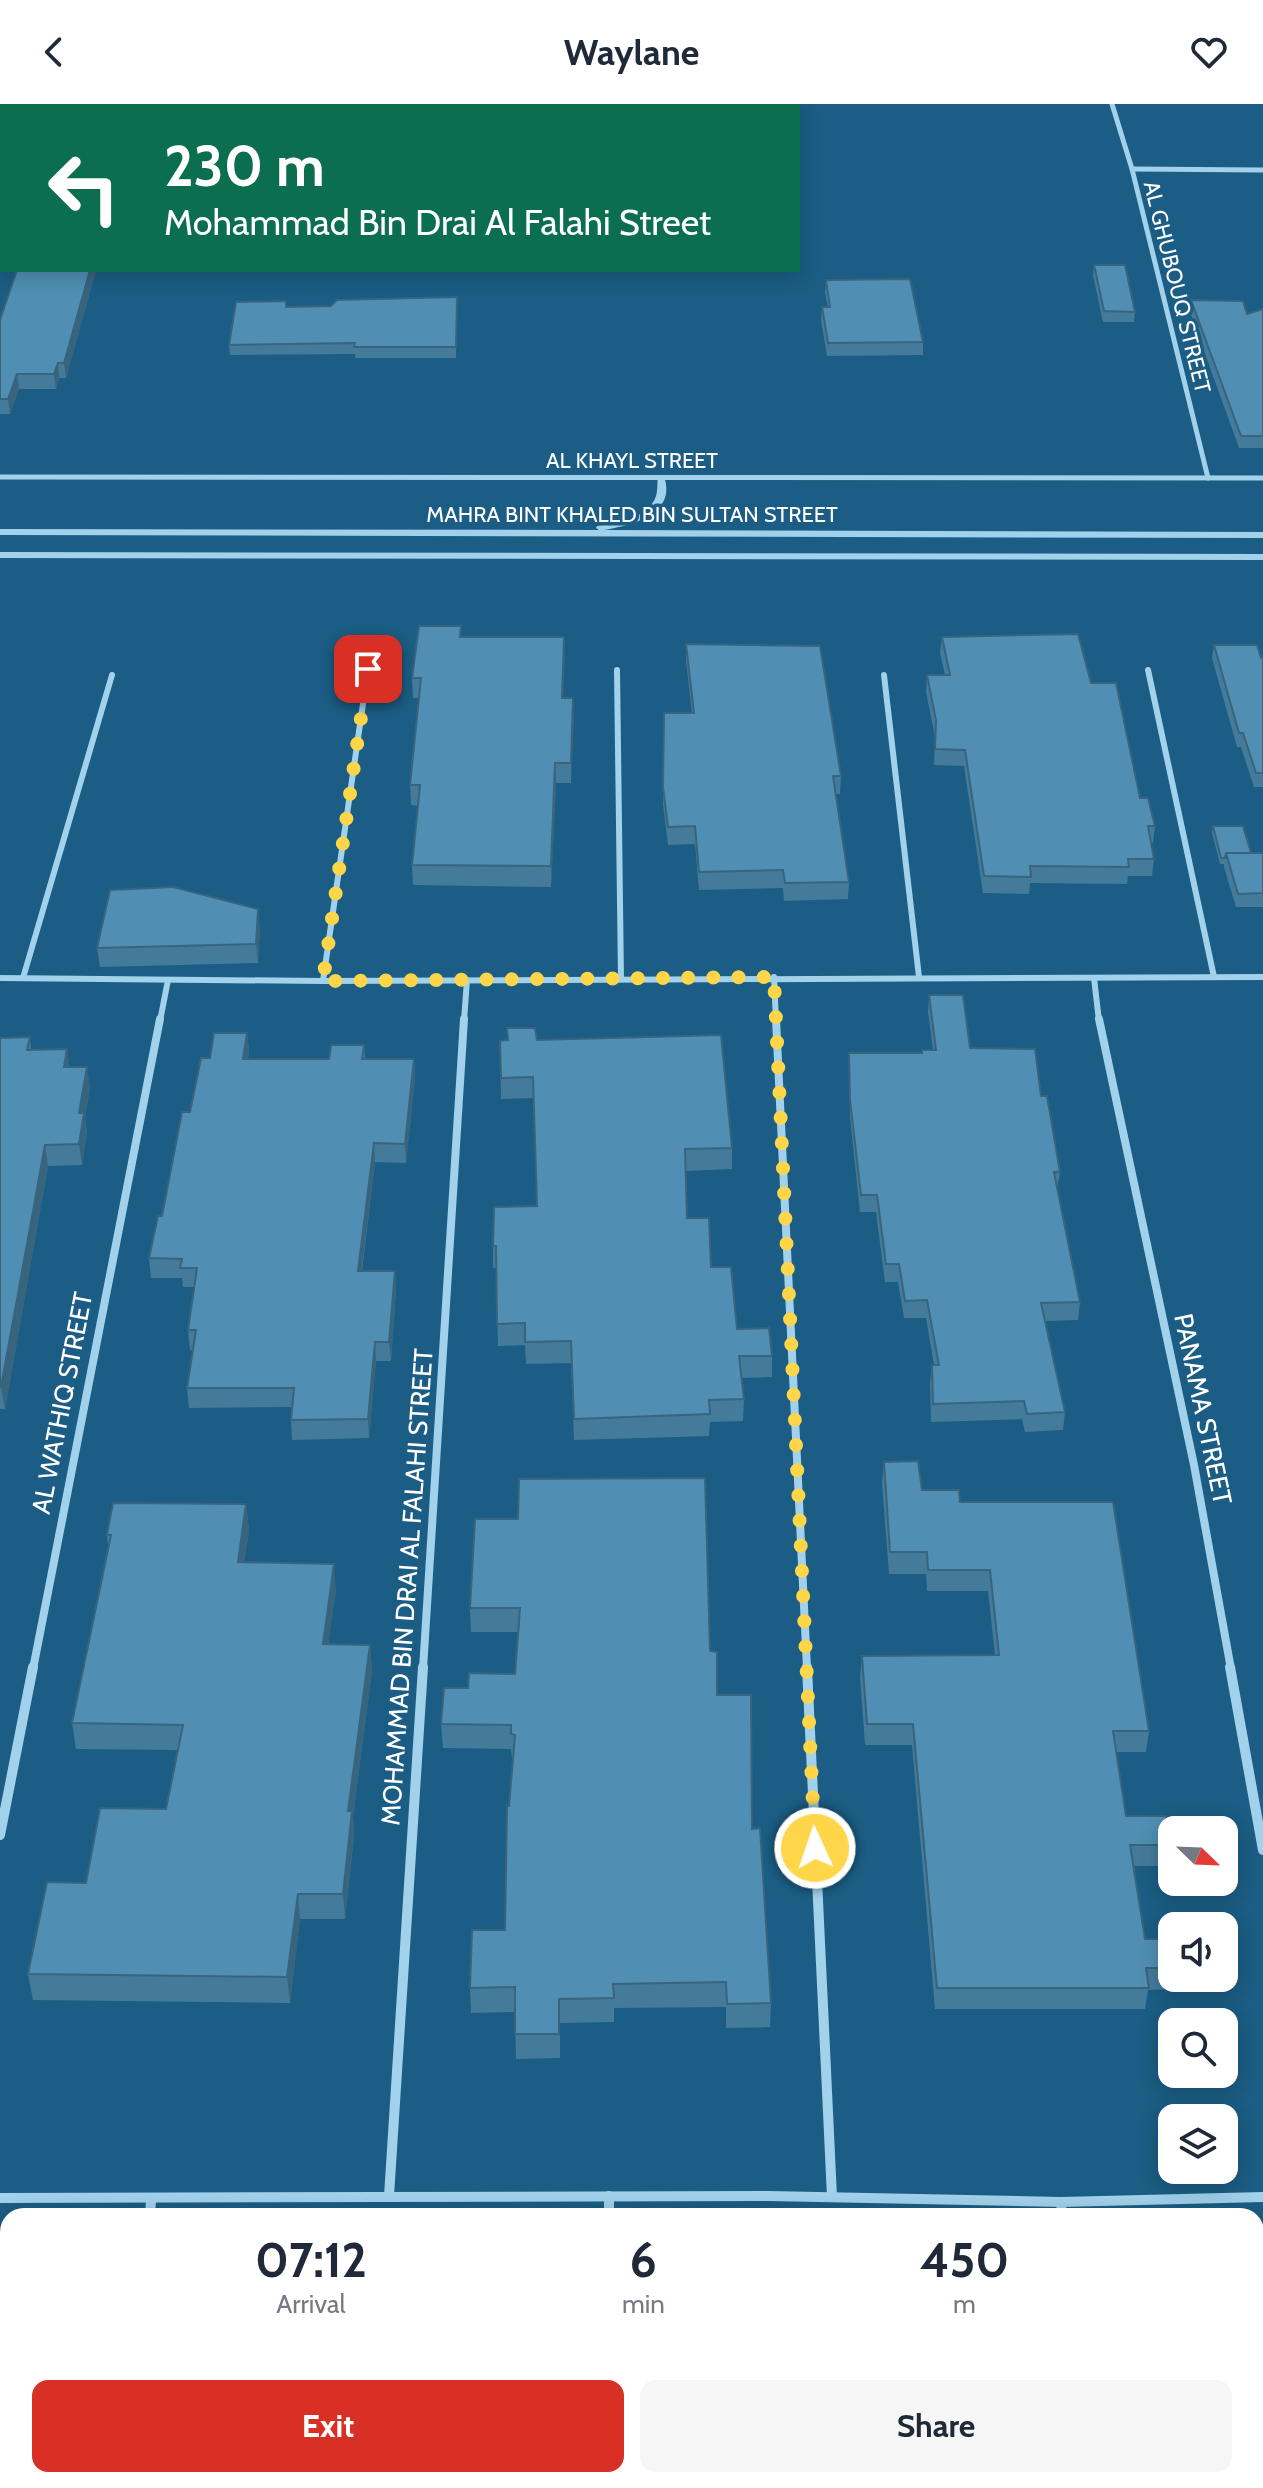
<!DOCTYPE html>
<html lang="en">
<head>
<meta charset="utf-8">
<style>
  :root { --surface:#fff; --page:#f6f6f7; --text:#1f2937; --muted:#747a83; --accent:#d93025 }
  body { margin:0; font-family:Cabin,sans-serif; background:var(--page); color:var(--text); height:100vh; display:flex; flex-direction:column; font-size:30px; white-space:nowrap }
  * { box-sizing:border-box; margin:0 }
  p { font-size:26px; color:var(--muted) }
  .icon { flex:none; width:44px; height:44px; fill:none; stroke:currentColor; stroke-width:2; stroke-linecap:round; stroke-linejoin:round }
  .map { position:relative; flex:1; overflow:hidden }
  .details { position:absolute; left:0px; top:2104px; width:1264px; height:280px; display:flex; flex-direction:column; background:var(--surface); border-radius:24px 24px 0 0; box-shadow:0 4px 20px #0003 }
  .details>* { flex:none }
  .guide { position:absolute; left:0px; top:0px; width:800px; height:168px; box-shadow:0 4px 20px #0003; background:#0b6e4f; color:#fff; overflow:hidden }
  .needle { width:52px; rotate:113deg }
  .fabs { position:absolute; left:1158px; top:1712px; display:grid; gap:16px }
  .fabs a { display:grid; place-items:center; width:80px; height:80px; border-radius:16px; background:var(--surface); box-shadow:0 4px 20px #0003; font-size:40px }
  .pin { position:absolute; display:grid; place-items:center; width:68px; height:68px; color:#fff; margin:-34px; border-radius:16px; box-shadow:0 4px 12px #0006 }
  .me { position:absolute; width:88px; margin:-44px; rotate:357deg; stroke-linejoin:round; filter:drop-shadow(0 0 6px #0008) }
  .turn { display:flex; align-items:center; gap:28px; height:168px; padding:0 32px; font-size:36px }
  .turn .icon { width:104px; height:104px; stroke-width:2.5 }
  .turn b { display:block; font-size:56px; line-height:68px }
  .eta { display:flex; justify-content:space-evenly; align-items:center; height:136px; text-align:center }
  .eta b { font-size:48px; font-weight:700; line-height:56px }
  .cta { display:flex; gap:16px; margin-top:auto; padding:16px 32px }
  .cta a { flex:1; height:92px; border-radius:16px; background:var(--accent); color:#fff; font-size:32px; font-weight:700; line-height:92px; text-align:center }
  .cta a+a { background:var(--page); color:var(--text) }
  header { display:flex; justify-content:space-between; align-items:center; height:104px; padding:0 32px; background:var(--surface); font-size:36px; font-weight:700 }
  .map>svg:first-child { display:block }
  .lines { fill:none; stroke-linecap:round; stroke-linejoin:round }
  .minor-far3 { stroke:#a1d1eb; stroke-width:5 }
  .minor-far2 { stroke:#a1d1eb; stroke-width:6 }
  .minor-far1 { stroke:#a1d1eb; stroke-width:8 }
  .minor { stroke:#a1d1eb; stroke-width:10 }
  .tertiary { fill:#a1d1eb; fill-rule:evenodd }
  .wall { fill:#457b9a }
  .shaded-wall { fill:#38647d }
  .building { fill:#508fb3; stroke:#38647d; stroke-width:2 }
  .route { stroke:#ffd54a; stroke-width:14; stroke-dasharray:0 25.2 }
  .labels { text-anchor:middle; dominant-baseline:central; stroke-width:7; stroke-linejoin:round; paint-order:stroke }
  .far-street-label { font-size:22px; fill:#fff; stroke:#1b5d84 }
  .street-label { font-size:26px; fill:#fff; stroke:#1b5d84 }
</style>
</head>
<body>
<header><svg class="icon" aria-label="back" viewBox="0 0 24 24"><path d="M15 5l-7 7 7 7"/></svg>Waylane<svg class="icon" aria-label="heart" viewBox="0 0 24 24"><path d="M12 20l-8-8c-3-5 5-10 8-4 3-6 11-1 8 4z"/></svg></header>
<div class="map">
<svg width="1263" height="2384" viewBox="0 0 1263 2384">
  <rect width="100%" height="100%" fill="#1b5d84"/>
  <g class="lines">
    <g class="minor-far3">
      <polyline points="1112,0 1132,65 1208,374"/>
      <polyline points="1132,65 1263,66"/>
      <polyline points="0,373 1263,374"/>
    </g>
    <g class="minor-far2">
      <polyline points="617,566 621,875"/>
      <polyline points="1148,566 1214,873"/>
      <polyline points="884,571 919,873"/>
      <polyline points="774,873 776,917"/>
      <polyline points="0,874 323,877 1263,873"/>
      <polyline points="23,874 112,571"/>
      <polyline points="1094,874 1099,917"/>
      <polyline points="323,877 368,565"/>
      <polyline points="160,917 168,876"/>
      <polyline points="464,917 467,876"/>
    </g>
    <g class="minor-far1">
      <polyline points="776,915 807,1565"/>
      <polyline points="1099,915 1194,1361 1231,1565"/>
      <polyline points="33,1565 160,915"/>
      <polyline points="423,1565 464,915"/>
    </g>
    <g class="minor">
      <polyline points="807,1563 832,2093"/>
      <polyline points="1230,1563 1263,1746"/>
      <polyline points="0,1731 33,1563"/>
      <polyline points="389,2092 423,1563"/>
      <polyline points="609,2092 609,2112"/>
      <polyline points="0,2094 768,2092 1061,2098 1263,2093"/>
      <polyline points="1061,2098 1062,2112"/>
      <polyline points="150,2112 151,2096"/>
      <polyline points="611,2376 611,2384"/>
      <polyline points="1096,2376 1097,2384"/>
      <polyline points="117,2384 118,2376"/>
    </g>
    <g class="tertiary">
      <path d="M658,372h6c13,38 -31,49 -60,54l659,2v6l-1263,-3v-6l599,1 -3,-2 1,-2c20,-4 52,-8 59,-30 2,-7 1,-14 2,-20z"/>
      <polygon points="0,448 1263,450 1263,456 0,454"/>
    </g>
  </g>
  <g class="wall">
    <polygon points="1094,161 1135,208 1134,218 1103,218 1093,171"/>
    <polygon points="17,166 96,166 66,274 59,274 56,285 19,285 10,310 0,310 0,216"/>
    <polygon points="826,176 923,238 923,251 827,252 821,216 822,203 828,203 825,189"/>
    <polygon points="1191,196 1247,210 1263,205 1263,344 1239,344 1190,208"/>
    <polygon points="457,203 456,254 355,254 355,250 230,251 229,241"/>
    <polygon points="461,522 461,533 564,533 563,594 573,594 571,679 556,679 551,783 413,781 412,761 418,702 411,701 410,681 419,594 413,594 412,574"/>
    <polygon points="942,533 1091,579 1140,694 1155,722 1153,739 1151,739 1154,755 1152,772 1128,772 1127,780 1030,779 1029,790 983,789 964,662 934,661 935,633 926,588 927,571 945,571 940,549"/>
    <polygon points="686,540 841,672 840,690 836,690 849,778 848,795 784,797 783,784 699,786 695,740 668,741 663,700 664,609 692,609 686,557"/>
    <polygon points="1214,541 1263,554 1263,683 1254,683 1241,643 1237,643 1212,554"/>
    <polygon points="1213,722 1251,749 1263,749 1263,803 1236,803 1224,763 1224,760 1220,760 1212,729"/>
    <polygon points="260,824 258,859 100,863 97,844"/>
    <polygon points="929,891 970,944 1041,992 1060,1068 1057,1086 1080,1198 1078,1216 1045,1217 1065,1308 1063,1326 1025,1328 1022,1315 931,1318 930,1279 932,1261 934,1261 926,1214 904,1214 898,1178 885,1178 876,1108 860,1108 850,1014 849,949 922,949 933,946 928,908"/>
    <polygon points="247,929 249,947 248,955 329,955 364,941 365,955 414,955 415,974 406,1059 375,1058 362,1167 395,1167 396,1186 391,1257 376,1257 369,1334 292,1336 291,1316 292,1303 189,1304 187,1284 193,1246 190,1246 188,1226 194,1183 183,1183 182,1174 151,1174 149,1154 190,1008 210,954"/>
    <polygon points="30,933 31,946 67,945 69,963 90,983 85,1014 87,1029 82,1061 48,1062 5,1305 0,1305 0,934"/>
    <polygon points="537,936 732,1044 732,1065 686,1067 687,1114 711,1163 737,1225 772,1252 772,1273 742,1274 744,1295 743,1317 710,1318 709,1332 574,1336 571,1259 526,1260 525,1241 498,1242 496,1164 493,1164 493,1142 537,1102 534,994 501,995 500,937"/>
    <polygon points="884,1358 922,1386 960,1398 1149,1627 1146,1648 1116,1648 1126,1712 1171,1741 1168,1762 1134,1762 1145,1835 1172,1835 1172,1874 1181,1874 1179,1885 1148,1886 1145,1905 935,1905 912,1641 865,1641 860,1573 862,1552 995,1551 988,1487 927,1487 926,1470 889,1470 882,1379"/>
    <polygon points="246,1400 249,1426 244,1458 336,1485 328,1540 370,1541 372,1567 353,1712 354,1732 345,1815 300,1815 290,1899 33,1896 28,1870 86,1779 166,1705 178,1646 76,1645 72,1619 108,1442 107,1431"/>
    <polygon points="475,1415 710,1547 717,1591 752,1725 771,1899 770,1923 726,1924 726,1903 614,1904 614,1918 560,1919 560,1954 516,1955 515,1908 471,1909 470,1884 505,1826 509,1702 513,1655 512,1655 511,1645 443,1644 441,1620 468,1584 515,1570 518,1528 471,1528 470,1504"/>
    <polygon points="1256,2293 1263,2293 1263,2384 1171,2384 1170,2376 1256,2376"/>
  </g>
  <g class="shaded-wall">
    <polygon points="90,166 96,166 66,274 64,259"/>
    <polygon points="58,259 59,274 56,285 54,270"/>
    <polygon points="17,270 19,285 10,310 8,295"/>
    <polygon points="564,533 565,552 562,614 562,594"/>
    <polygon points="573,594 574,614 571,679 571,659"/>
    <polygon points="555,659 556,679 551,783 551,762"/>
    <polygon points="258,805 260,824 258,859 256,840"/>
    <polygon points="247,929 249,947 245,973 243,955"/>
    <polygon points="67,945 70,966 64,963"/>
    <polygon points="414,955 415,974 406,1059 405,1040"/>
    <polygon points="87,963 90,983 85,1014 87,1029 82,1061 79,1040 79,1009"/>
    <polygon points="374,1039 375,1058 359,1186 358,1167"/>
    <polygon points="45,1041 48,1062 5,1305 1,1283"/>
    <polygon points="395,1167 396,1186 391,1257 389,1238"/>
    <polygon points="375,1238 376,1257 369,1334 368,1315"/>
    <polygon points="246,1400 249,1426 241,1483 238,1458"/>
    <polygon points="334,1460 336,1485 325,1566 323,1540"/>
    <polygon points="370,1541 372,1567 353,1712 354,1732 345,1815 343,1790 348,1707"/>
    <polygon points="298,1790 300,1815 290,1899 287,1873"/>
    <polygon points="31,2376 40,2376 39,2384 30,2384"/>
  </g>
  <g class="building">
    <polygon points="77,0 141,0 140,2 76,2"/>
    <polygon points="1094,161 1125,161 1135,208 1104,207"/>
    <polygon points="17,166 90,166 64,259 58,259 54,270 17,270 8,295 0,295 0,216"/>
    <polygon points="910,175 923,238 828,239 822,203 830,203 826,176"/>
    <polygon points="457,193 456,243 354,243 355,239 229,241 236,198 286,197 286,203 331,202 337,196"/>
    <polygon points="1191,196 1243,197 1247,210 1263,205 1263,332 1241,332"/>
    <polygon points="419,522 461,522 460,533 564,533 562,594 573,594 571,659 555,659 551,762 412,761 420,681 410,681 421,574 412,574"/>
    <polygon points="1078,530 1091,579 1116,579 1140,694 1148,694 1155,722 1148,722 1154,755 1128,755 1129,763 1030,762 1031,773 984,772 965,646 935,645 936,616 927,571 950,571 942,533"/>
    <polygon points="686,540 820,542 841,672 833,672 849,778 785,779 783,766 699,768 695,722 668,723 663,683 664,609 694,609"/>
    <polygon points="1214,541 1257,541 1261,554 1263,554 1263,669 1256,669 1243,629 1239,629"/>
    <polygon points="1213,722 1243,722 1251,749 1226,749 1225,754 1221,754"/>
    <polygon points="1226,749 1263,749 1263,789 1238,790"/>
    <polygon points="173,783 258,805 256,840 97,844 110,786"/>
    <polygon points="929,891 963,891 970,944 1035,945 1041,992 1047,992 1060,1068 1054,1068 1080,1198 1041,1199 1065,1308 1027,1310 1024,1297 933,1300 932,1261 939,1261 927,1196 905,1197 899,1160 886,1160 877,1091 861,1091 850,996 849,949 922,949 922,946 936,946"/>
    <polygon points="507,924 535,924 537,936 721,931 732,1044 685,1045 687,1114 709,1114 711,1163 731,1163 737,1225 769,1224 772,1252 739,1252 744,1295 709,1296 710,1310 574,1315 571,1237 525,1238 525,1219 497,1220 496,1142 493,1142 494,1103 537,1102 533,973 501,974 500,937 508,936"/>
    <polygon points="214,929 247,929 243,955 329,955 331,941 364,941 362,955 414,955 405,1040 374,1039 358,1167 395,1167 389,1238 375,1238 368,1315 291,1316 294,1284 187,1284 196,1226 188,1226 197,1164 180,1164 182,1155 149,1154 158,1112 162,1112 182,1008 190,1008 201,954 210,954"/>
    <polygon points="30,933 27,946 67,945 64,963 87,963 79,1009 84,1009 79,1040 45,1041 1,1283 0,1283 0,934"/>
    <polygon points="918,1357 922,1386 959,1386 960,1398 1113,1398 1149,1627 1113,1627 1126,1712 1166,1712 1171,1741 1130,1741 1145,1835 1172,1835 1172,1864 1146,1864 1149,1884 937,1884 913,1620 867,1620 862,1552 999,1551 990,1466 928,1466 927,1448 890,1448 884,1358"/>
    <polygon points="705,1374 710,1547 717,1548 717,1591 751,1591 752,1725 760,1724 771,1899 727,1900 726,1878 613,1880 614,1894 559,1895 559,1930 515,1930 515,1883 470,1884 472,1826 505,1826 507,1702 509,1702 515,1631 511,1630 511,1621 441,1620 444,1584 468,1584 469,1569 515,1570 520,1504 470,1504 475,1415 518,1415 519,1375"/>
    <polygon points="113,1399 246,1400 238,1458 334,1460 323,1540 370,1541 348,1707 352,1707 343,1790 298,1790 287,1873 28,1870 47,1778 86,1779 100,1704 166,1705 183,1621 72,1619 111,1431 107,1431"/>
    <polygon points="0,2261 8,2261 8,2376 31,2376 30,2384 0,2384"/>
    <rect x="1256" y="2293" width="7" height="80"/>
    <polygon points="228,2376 481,2376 480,2384 228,2384"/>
    <rect x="724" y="2376" width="186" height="8"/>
  </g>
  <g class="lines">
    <polyline class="route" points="368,565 323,877 774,873 815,1744"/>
  </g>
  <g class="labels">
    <g class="far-street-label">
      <text transform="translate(1177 183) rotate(76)">AL GHUBOUQ STREET</text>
      <text x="632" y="356">AL KHAYL STREET</text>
      <text x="632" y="410">MAHRA BINT KHALED BIN SULTAN STREET</text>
    </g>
    <g class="street-label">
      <text transform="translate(62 1299) rotate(-79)">AL WATHIQ STREET</text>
      <text transform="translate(1203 1305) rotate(78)">PANAMA STREET</text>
      <text transform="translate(407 1483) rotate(-86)">MOHAMMAD BIN DRAI AL FALAHI STREET</text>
    </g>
  </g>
</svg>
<div class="fabs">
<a><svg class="needle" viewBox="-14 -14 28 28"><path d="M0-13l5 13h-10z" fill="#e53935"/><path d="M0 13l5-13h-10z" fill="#747a83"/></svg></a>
<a><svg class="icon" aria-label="sound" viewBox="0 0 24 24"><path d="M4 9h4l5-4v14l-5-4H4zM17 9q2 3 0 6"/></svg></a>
<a><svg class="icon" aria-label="search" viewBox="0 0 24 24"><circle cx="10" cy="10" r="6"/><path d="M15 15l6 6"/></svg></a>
<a><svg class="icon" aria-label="layers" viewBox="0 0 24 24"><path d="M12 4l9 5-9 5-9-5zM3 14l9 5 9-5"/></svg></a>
</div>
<div class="pin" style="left:368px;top:565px;background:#d93025"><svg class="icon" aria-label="arrive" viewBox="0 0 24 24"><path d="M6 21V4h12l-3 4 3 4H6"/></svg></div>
<svg class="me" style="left:815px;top:1744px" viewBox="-20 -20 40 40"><circle r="17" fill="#ffd54a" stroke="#fff" stroke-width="3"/><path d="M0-11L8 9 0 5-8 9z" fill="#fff"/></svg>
<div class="guide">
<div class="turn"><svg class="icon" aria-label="left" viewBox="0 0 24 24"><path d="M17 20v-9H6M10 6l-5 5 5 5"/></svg><div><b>230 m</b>Mohammad Bin Drai Al Falahi Street</div></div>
</div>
<section class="details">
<div class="eta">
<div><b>07:12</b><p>Arrival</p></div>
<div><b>6</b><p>min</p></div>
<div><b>450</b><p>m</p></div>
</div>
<div class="cta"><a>Exit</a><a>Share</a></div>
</section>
</div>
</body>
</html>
